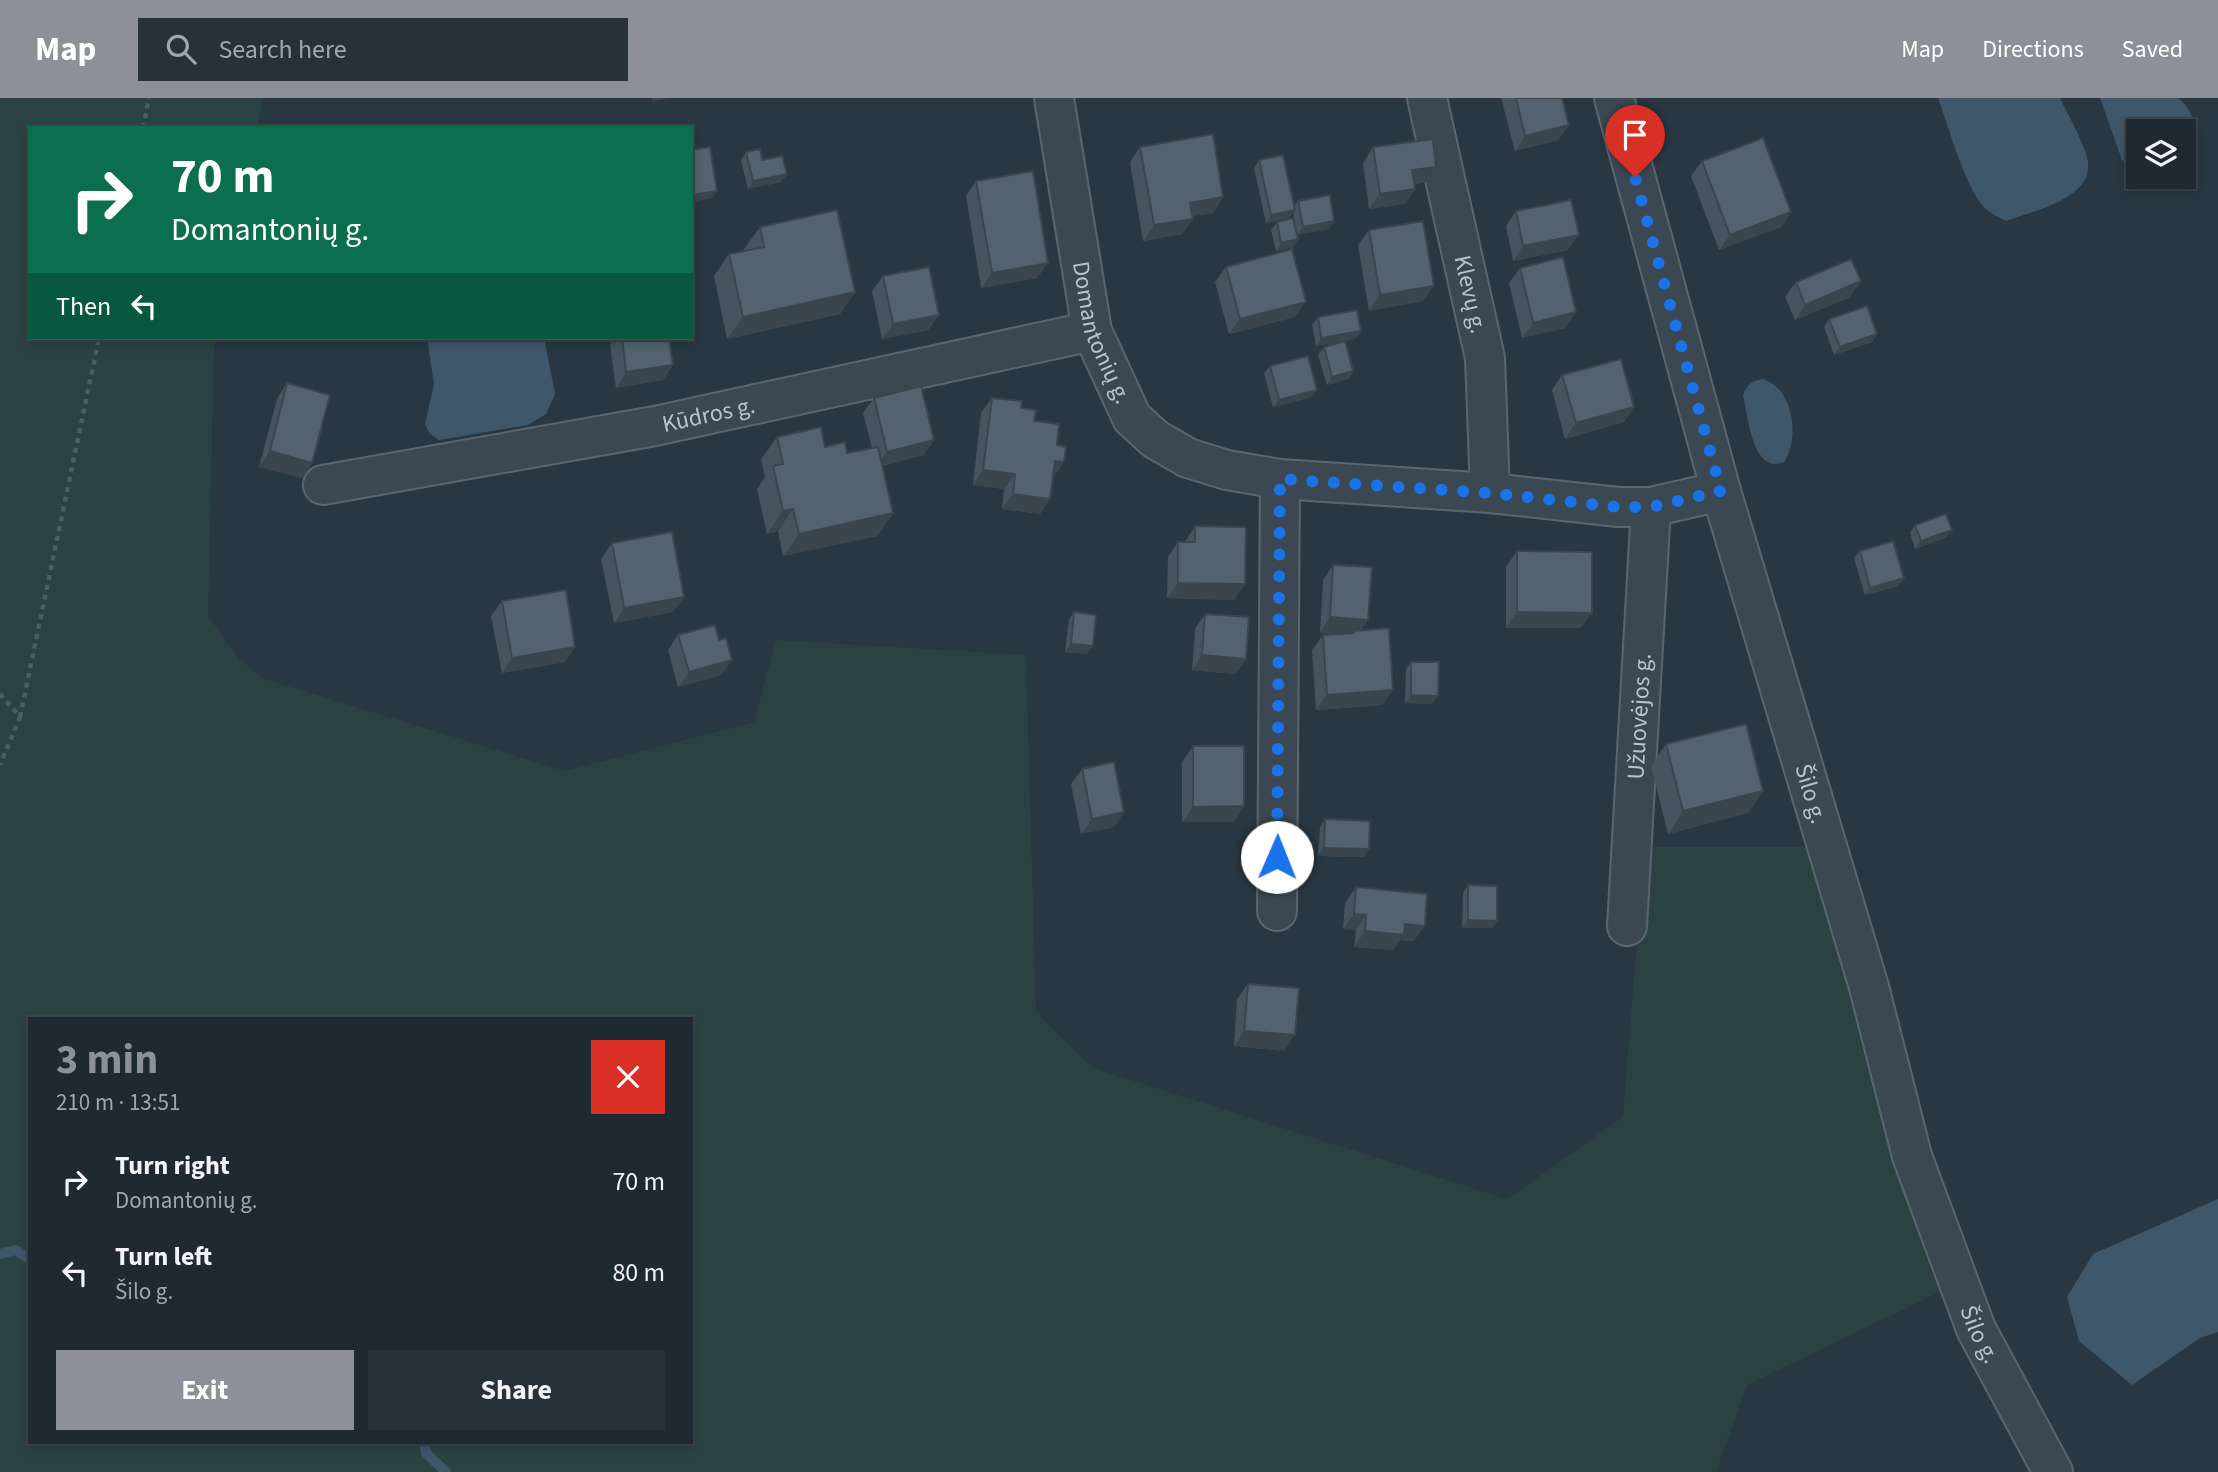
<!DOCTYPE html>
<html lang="en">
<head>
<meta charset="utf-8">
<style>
  :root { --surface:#1e2932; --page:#26313a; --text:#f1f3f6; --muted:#a1a6ac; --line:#3c454d; --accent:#8c9099 }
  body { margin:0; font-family:"Source Sans 3",sans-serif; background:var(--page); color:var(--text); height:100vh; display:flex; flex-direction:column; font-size:26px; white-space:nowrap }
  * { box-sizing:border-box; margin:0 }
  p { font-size:23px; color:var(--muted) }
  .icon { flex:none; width:38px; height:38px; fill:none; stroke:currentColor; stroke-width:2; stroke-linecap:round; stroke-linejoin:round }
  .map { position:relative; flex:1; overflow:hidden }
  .side { position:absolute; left:28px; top:919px; width:665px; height:427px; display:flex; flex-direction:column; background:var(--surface); border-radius:0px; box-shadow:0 4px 10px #0003,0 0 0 2px var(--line) }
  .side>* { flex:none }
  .hud { position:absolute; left:28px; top:28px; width:665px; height:214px; border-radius:0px; box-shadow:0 4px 10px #0003,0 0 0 2px var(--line); background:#0b6e4f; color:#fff; overflow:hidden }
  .tools { position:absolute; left:2126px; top:21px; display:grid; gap:14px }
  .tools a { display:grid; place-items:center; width:70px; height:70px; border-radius:0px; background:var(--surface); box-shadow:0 4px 10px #0003,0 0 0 2px var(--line); font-size:35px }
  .pin { position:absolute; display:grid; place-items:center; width:60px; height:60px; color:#fff; margin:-72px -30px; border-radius:50% 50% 50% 0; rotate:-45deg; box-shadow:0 0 7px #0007 }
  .pin .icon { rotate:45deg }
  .me { position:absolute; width:77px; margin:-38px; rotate:1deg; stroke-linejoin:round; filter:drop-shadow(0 0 5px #0008) }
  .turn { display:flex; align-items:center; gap:24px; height:147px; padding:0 28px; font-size:32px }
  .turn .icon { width:91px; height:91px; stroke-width:2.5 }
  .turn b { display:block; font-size:49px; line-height:60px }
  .then { display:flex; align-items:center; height:66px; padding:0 28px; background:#0003; gap:14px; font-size:26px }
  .round { display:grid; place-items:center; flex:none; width:74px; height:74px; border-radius:0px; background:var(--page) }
  .head { display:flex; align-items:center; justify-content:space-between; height:119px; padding:0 28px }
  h1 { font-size:42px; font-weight:700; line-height:52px; color:var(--accent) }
  .action { display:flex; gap:14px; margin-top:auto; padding:14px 28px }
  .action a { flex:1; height:80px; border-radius:0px; background:var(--accent); color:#fff; font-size:28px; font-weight:700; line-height:80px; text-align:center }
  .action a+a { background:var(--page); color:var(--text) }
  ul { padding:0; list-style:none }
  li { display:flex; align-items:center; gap:21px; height:91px; padding:0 28px }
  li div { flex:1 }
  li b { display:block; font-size:26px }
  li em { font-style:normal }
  header { display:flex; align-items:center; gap:42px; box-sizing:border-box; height:98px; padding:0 35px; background:var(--accent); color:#fff }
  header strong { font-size:33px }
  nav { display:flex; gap:38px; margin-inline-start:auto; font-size:24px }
  .search { width:490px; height:63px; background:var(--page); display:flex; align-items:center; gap:18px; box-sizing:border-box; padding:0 24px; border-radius:0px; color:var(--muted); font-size:26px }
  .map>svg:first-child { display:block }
  .green { fill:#2a4342; fill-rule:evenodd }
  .water { fill:#3f576a }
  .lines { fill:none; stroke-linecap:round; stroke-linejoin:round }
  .stream { stroke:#3f576a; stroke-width:10 }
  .street-casing { stroke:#5a666f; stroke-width:42 }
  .path { stroke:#4a6060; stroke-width:4.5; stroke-dasharray:5 5; stroke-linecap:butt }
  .street { stroke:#3c4851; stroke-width:38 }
  .wall { fill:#47545f }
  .shaded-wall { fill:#3a454d }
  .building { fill:#53626e; stroke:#3a454d; stroke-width:2 }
  .route { stroke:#1a73e8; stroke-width:12; stroke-dasharray:0 21.6 }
  .labels { text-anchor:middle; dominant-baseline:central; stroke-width:6; stroke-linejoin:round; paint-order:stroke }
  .street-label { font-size:24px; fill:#b9c3cb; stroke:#212d37 }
</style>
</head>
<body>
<header>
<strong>Map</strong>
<div class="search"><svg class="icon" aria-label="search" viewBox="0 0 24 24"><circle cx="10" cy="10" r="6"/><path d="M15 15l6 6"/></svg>Search here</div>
<nav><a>Map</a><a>Directions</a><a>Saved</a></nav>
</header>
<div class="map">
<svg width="2218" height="1374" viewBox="0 0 2218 1374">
  <rect width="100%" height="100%" fill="#283742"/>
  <path class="green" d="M0,0h263l-6,30h-227v210h186l-2,13 -6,265 32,44 25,19 300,92 189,-49 22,-82 250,15 10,357 57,56 414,131 116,-82 21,-270h171l129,443 -197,95 -31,87h-1716zM30,920h661v424h-661z"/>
  <g class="water">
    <path d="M1938,0h122c9,19 21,39 27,59 11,41 -54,54 -81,64 -8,-4 -17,-8 -23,-15 -18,-20 -35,-81 -45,-108z"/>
    <path d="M2100,0h78c17,13 21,35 6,50v-17h-46v39l-16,-10z"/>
    <polygon points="427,240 544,240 555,296 546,316 528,327 439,342 430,336 425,326 434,286"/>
    <path d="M1763,281c31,9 37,60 21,83 -32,13 -36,-47 -41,-67 4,-11 9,-14 20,-16z"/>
    <polygon points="2218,1101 2218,1234 2200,1240 2132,1287 2079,1243 2067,1199 2093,1156"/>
  </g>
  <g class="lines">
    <g class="stream">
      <polyline points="0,1156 16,1152 30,1162"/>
      <polyline points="424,1344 426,1355 446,1374"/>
    </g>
    <g class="street-casing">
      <g id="street">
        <path id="s1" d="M1054,0l38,233 40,87 23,21 33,19 39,12 53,9 210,14 128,14h33l70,-16"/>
        <path id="s2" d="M1427,0l58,260 5,135"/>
        <path id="s3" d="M1614,0l107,393 148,496 43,169 64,173 77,143"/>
        <path id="s4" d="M323,387l332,-59 437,-95"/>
        <polyline points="1277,813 1280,381"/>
        <path id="s5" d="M1627,828l24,-419"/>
      </g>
    </g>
    <g class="path">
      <polyline points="143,30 149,0"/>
      <polyline points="0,596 20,619 0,667"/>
      <polyline points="20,619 99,240"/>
    </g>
    <use href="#street" class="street"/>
  </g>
  <g class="wall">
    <polygon points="1501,0 1562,0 1569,27 1558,42 1515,53"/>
    <polygon points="1140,49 1223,99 1213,115 1192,118 1193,121 1182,136 1143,143 1130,64"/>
    <polygon points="1373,49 1436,69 1426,84 1415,86 1415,91 1405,106 1369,111 1363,65"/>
    <polygon points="746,54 762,62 787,76 781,84 748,91 741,62"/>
    <polygon points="1259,62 1294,108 1298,103 1334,123 1329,131 1297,137 1298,141 1293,149 1276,153 1271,132 1277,124 1297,136 1293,114 1289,120 1266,125 1254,70"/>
    <polygon points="1702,63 1791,114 1781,129 1719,152 1691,78"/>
    <polygon points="976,83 1048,165 1037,180 981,190 966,98"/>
    <polygon points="1516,113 1568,152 1513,163 1506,128"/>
    <polygon points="760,129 855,194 840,216 727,241 714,178 729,156 744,153 744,151"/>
    <polygon points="1369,132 1423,203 1369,213 1358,147"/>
    <polygon points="1226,169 1295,219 1229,236 1215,184"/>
    <polygon points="1520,170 1565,230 1522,240 1509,185"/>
    <polygon points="883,178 939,217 928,232 882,241 872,193"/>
    <polygon points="1796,184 1850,199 1795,222 1785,199"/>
    <polygon points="1318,219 1361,233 1355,241 1316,248 1312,227"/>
    <polygon points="1829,221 1877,236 1872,244 1834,257 1824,229"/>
    <polygon points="615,240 669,240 673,267 663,282 616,290 610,247"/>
    <polygon points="1324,249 1353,273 1348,281 1327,287 1318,257"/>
    <polygon points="1270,268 1317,292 1312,299 1273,309 1264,275"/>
    <polygon points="1562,277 1634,309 1624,324 1565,341 1552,292"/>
    <polygon points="287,285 312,365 302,380 259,369 277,301"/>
    <polygon points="874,300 924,357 882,368 893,415 877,438 783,458 778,433 767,436 757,391 765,379 761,361 777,339 825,349 847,355 872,350 863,315"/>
    <polygon points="992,300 1021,310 1034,323 1054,379 1050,401 1040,416 1002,411 1004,391 973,387 981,315"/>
    <polygon points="1915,427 1947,439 1915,451 1910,435"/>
    <polygon points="1195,428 1234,502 1167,500 1168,459 1178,444 1185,444"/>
    <polygon points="612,445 684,499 673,514 614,525 601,461"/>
    <polygon points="1517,453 1581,530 1506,530 1506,469"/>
    <polygon points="1860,453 1904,480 1898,488 1865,497 1854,460"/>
    <polygon points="1333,467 1361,532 1393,592 1382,607 1316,612 1312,552 1323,537 1340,536 1320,535 1323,482"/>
    <polygon points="502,503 565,564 502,575 491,518"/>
    <polygon points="1074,514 1093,548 1087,556 1065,554 1069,522"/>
    <polygon points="1205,516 1246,561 1235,576 1192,572 1195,531"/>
    <polygon points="678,537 719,542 722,577 678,589 668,552"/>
    <polygon points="1411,564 1432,606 1405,605 1406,571"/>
    <polygon points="1666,646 1763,693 1748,715 1668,736 1651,668"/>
    <polygon points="1193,648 1244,708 1234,724 1182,724 1182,664"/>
    <polygon points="1082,671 1124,714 1114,729 1081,736 1071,686"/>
    <polygon points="1325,721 1369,751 1364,759 1318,758 1320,729"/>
    <polygon points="1468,787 1497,823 1492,830 1462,830 1463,795"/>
    <polygon points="1356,789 1414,843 1400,842 1393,852 1354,849 1356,832 1343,831 1345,805"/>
    <polygon points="1248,886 1284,953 1234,948 1237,901"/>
  </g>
  <g class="shaded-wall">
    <polygon points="653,0 669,0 651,4"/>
    <polygon points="1569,27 1558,42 1515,53 1525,38"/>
    <polygon points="1436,69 1426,84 1402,88 1412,72"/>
    <polygon points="787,76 781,84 748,91 753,83"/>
    <polygon points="1415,91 1405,106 1369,111 1380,96"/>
    <polygon points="717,93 712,100 691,104 692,97"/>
    <polygon points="1223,99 1213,115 1179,120 1190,105"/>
    <polygon points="1295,112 1289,120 1266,125 1271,117"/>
    <polygon points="1791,114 1781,129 1719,152 1730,137"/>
    <polygon points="1193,121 1182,136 1143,143 1154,127"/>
    <polygon points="1334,123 1329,131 1297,137 1303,129"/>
    <polygon points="1579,137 1568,152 1513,163 1523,148"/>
    <polygon points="1298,141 1293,149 1276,153 1281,145"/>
    <polygon points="1048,165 1037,180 981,190 992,175"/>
    <polygon points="1861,183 1850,199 1795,222 1805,207"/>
    <polygon points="1434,188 1423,203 1369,213 1380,197"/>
    <polygon points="855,194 840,216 727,241 743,219"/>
    <polygon points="1306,204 1295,219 1229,236 1240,221"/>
    <polygon points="1576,214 1565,230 1522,240 1533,225"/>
    <polygon points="939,217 928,232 882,241 893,226"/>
    <polygon points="1361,233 1355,241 1316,248 1321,240"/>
    <polygon points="1877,236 1872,244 1834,257 1840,249"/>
    <polygon points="673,267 663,282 616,290 626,274"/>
    <polygon points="1353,273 1348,281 1327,287 1332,279"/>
    <polygon points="1317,292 1312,299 1273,309 1279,302"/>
    <polygon points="1634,309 1624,324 1565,341 1576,325"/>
    <polygon points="934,342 924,357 876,369 887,354"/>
    <polygon points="270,353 312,365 302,380 259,369"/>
    <polygon points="1055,363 1064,364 1054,379 1044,379"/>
    <polygon points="983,372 1015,376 1004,391 973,387"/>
    <polygon points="1013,396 1050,401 1040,416 1002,411"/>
    <polygon points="793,411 778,433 767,436 783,413"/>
    <polygon points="893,415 877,438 783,458 799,436"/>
    <polygon points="1952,432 1947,439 1915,451 1921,443"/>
    <polygon points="1904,480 1898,488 1865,497 1870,490"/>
    <polygon points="1178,485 1245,486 1234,502 1167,500"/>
    <polygon points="684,499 673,514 614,525 624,510"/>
    <polygon points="1517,514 1592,515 1581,530 1506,530"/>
    <polygon points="1330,519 1368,522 1358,537 1354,533 1351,537 1320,535"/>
    <polygon points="1071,546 1093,548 1087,556 1065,554"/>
    <polygon points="575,549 565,564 502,575 512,560"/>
    <polygon points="1202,557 1246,561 1235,576 1192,572"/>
    <polygon points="732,562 722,577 678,589 689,574"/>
    <polygon points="1393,592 1382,607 1316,612 1327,597"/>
    <polygon points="1411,597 1438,598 1432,606 1405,605"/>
    <polygon points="1763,693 1748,715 1668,736 1683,713"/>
    <polygon points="1244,708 1234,724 1182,724 1193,709"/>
    <polygon points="1124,714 1114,729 1081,736 1092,721"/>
    <polygon points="1324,750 1369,751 1364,759 1318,758"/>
    <polygon points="1354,816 1366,817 1356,832 1343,831"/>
    <polygon points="1468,822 1497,823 1492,830 1462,830"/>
    <polygon points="1405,826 1425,828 1414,843 1400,842 1393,852 1354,849 1365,833"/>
    <polygon points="1244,933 1295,937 1284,953 1234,948"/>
  </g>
  <g class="building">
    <polygon points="1516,0 1562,0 1569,27 1525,38"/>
    <polygon points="1213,36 1223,99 1190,105 1193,121 1154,127 1140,49"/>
    <polygon points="1763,40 1791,114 1730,137 1702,63"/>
    <polygon points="1433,41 1436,69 1412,72 1415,91 1380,96 1373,49"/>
    <polygon points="710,49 717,93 692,97 691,52"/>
    <polygon points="760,51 762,62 782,58 787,76 753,83 746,54"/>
    <polygon points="1283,57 1295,112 1271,117 1259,62"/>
    <polygon points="1033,73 1048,165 992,175 976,83"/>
    <polygon points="1330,97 1334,123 1303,129 1298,103"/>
    <polygon points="1571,102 1579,137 1523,148 1516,113"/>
    <polygon points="837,112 855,194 743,219 729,156 764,149 760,129"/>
    <polygon points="1293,120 1298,141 1281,145 1277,124"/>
    <polygon points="1423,123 1434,188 1380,197 1369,132"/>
    <polygon points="1292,151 1306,204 1240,221 1226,169"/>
    <polygon points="1563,159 1576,214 1533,225 1520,170"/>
    <polygon points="1851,161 1861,183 1805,207 1796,184"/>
    <polygon points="929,169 939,217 893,226 883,178"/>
    <polygon points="1867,208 1877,236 1840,249 1829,221"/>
    <polygon points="1357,212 1361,233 1321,240 1318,219"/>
    <polygon points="622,240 669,240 673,267 626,274"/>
    <polygon points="1345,243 1353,273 1332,279 1324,249"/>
    <polygon points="1308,258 1317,292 1279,302 1270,268"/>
    <polygon points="1621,261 1634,309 1576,325 1562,277"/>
    <polygon points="287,285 330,297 312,365 270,353"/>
    <polygon points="921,288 934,342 887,354 874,300"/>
    <polygon points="992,300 1022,303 1021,310 1036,312 1034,323 1059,326 1057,347 1066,349 1064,364 1055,363 1050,401 1013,396 1015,376 983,372"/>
    <polygon points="821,329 825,349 845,344 847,355 878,349 893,415 799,436 793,411 783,413 773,368 783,366 777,339"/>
    <polygon points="1946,416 1952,432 1921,443 1915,427"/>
    <polygon points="1195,428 1246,429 1245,486 1178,485 1178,444 1195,444"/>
    <polygon points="672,434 684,499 624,510 612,445"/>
    <polygon points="1893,443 1904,480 1870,490 1860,453"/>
    <polygon points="1517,453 1592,454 1592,515 1517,514"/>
    <polygon points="1333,467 1372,469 1368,522 1330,519"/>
    <polygon points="566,492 575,549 512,560 502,503"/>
    <polygon points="1074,514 1096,517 1093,548 1071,546"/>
    <polygon points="1205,516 1249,519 1246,561 1202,557"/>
    <polygon points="715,527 719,542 726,540 732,562 689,574 678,537"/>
    <polygon points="1389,530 1393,592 1327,597 1323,537 1354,535 1354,533"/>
    <polygon points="1411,564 1439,564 1438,598 1411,597"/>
    <polygon points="1746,626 1763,693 1683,713 1666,646"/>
    <polygon points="1193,648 1244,648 1244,708 1193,709"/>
    <polygon points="1114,664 1124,714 1092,721 1082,671"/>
    <polygon points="1325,721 1370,723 1369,751 1324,750"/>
    <polygon points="1468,787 1497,788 1497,823 1468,822"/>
    <polygon points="1356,789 1427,796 1425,828 1405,826 1404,837 1365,833 1366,817 1354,816"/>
    <polygon points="1248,886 1299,890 1295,937 1244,933"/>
  </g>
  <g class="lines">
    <polyline class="route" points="1277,759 1280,381 1490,395 1618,409 1651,409 1721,393 1635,79"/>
  </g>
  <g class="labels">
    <g class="street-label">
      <text stroke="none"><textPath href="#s2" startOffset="201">Klevų g.</textPath></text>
      <text stroke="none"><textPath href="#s1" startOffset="240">Domantonių g.</textPath></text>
      <text stroke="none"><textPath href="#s4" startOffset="392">Kūdros g.</textPath></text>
      <text stroke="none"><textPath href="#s5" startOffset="210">Užuovėjos g.</textPath></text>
      <text stroke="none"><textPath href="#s3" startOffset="723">Šilo g.</textPath></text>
      <text stroke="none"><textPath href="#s3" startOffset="1290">Šilo g.</textPath></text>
    </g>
  </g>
</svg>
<div class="tools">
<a><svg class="icon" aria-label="layers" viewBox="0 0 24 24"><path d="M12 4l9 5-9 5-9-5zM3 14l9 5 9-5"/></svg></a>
</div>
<div class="pin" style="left:1635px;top:79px;background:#d93025"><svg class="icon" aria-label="arrive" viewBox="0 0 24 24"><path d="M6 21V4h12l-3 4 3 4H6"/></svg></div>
<svg class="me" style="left:1277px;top:759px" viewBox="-20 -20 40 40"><circle r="19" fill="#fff"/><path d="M0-13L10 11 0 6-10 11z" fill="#1a73e8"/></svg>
<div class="hud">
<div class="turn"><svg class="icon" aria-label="right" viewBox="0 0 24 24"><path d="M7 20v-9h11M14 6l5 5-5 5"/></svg><div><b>70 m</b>Domantonių g.</div></div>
<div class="then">Then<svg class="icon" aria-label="left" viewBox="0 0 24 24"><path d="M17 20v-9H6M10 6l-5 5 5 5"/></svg></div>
</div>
<section class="side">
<div class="head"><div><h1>3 min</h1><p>210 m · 13:51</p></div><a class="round" style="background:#d93025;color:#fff"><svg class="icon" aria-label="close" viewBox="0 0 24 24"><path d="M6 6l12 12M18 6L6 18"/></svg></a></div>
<ul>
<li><svg class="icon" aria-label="right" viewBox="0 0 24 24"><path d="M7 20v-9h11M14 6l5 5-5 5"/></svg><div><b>Turn right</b><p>Domantonių g.</p></div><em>70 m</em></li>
<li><svg class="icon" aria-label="left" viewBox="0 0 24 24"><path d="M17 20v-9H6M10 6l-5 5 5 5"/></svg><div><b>Turn left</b><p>Šilo g.</p></div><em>80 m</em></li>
</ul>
<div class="action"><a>Exit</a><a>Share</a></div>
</section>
</div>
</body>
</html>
